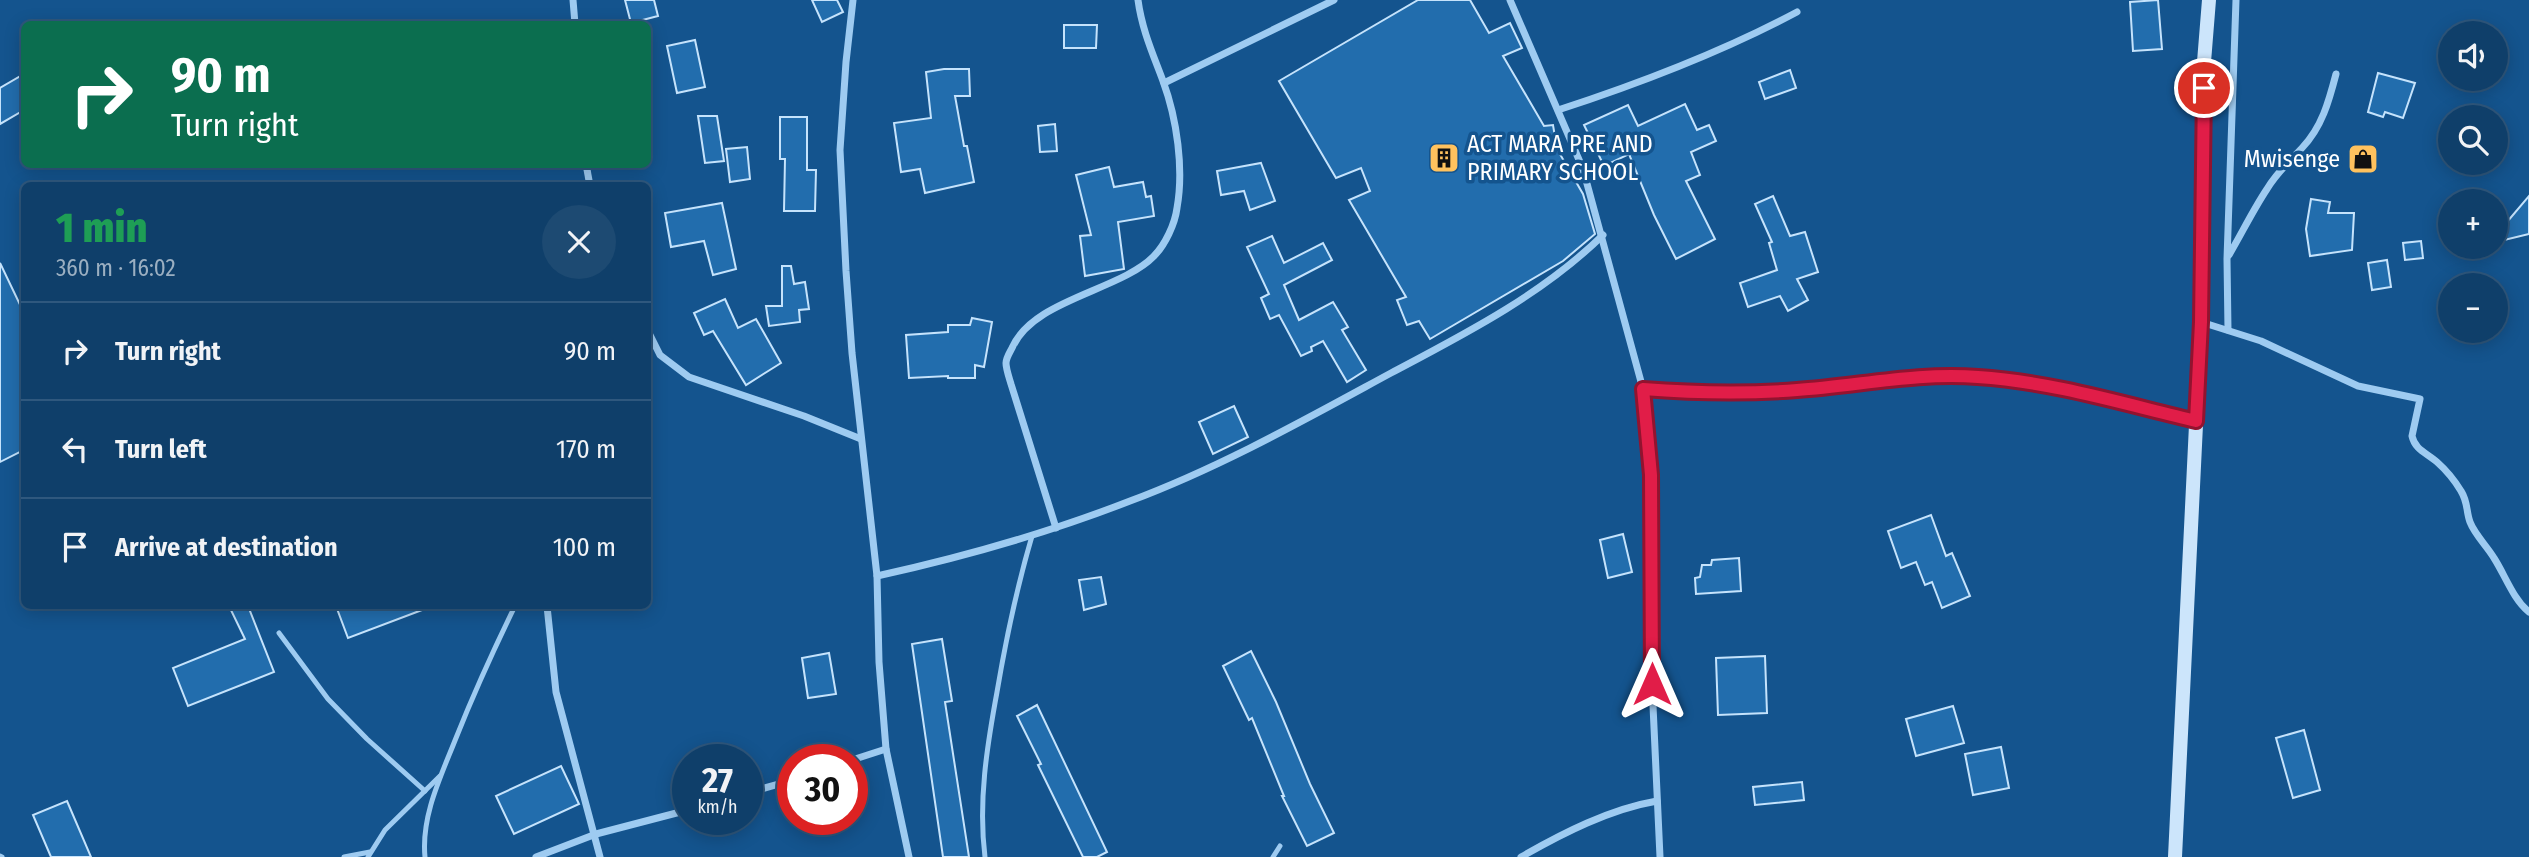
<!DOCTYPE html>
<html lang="en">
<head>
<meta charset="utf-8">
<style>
  :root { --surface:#0f3f6a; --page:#1d4a72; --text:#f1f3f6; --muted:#9bafc1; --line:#2f587e }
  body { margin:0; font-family:"Fira Sans Condensed",sans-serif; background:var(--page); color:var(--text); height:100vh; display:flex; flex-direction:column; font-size:26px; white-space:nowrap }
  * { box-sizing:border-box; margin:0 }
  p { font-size:23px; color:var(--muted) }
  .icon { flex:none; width:38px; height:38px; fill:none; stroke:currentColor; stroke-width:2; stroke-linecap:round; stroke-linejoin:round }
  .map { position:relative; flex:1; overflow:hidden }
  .drawer { position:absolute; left:21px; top:182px; width:630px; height:427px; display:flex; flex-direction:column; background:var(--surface); border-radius:10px; box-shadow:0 4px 18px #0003,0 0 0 2px var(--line) }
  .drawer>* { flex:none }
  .hud { position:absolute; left:21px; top:21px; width:630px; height:147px; border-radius:10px; box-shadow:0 4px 18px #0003,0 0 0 2px var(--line); background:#0b6e4f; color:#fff; overflow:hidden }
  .fabs { position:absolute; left:2438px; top:21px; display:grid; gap:14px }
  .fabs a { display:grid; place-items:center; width:70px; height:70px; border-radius:50%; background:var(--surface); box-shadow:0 4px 18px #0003,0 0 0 2px var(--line); font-size:35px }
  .speed { position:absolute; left:672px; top:744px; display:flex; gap:14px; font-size:35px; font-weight:700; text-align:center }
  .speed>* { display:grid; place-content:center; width:91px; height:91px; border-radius:50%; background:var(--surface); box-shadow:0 4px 18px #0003,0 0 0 2px var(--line); line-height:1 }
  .speed small { font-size:18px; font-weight:400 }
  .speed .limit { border:10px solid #d22; background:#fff; color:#111 }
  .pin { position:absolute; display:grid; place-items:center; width:60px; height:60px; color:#fff; margin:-30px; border:4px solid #fff; border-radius:50%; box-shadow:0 2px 7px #0007 }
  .me { position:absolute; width:77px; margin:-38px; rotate:0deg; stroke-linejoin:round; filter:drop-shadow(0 0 5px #0008) }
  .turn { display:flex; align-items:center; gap:24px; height:147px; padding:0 35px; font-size:32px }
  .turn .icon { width:91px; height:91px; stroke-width:2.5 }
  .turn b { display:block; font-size:49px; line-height:60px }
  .round { display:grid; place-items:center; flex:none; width:74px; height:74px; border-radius:37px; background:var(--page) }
  .overview { display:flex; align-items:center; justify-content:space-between; height:119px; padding:0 35px }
  h1 { font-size:42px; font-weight:800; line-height:52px; color:#1e9e55 }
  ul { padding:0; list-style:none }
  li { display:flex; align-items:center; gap:21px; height:98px; padding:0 35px; border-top:2px solid var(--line) }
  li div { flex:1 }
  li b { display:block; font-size:26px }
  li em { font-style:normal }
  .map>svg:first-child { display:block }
  .building { fill:#226dad; stroke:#c5e3fc; stroke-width:2 }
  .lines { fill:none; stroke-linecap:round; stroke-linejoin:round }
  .lane { stroke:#9ecbf1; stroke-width:5 }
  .street { stroke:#9ecbf1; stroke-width:7 }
  .secondary { stroke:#cce5fb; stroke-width:14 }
  .route-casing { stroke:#92132f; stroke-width:18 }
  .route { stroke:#e11d48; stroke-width:12 }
  .labels { text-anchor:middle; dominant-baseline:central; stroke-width:7; stroke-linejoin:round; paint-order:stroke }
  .poi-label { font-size:24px; fill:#fff; stroke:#14548e; text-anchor:start }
</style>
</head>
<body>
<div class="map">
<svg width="2529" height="857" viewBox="0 0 2529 857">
  <rect width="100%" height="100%" fill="#14548e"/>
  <g class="building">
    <polygon points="625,0 654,0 658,16 631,23"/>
    <polygon points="812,0 837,0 843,12 822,22"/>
    <polygon points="1418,0 1470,0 1489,33 1510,23 1522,48 1503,56 1544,126 1553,125 1557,149 1583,194 1595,234 1563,261 1430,339 1419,321 1407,325 1397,300 1406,297 1349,200 1370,191 1361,168 1336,178 1279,81"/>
    <polygon points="2158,0 2162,49 2133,51 2130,2"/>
    <polygon points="1064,25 1097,25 1096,48 1064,48"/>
    <polygon points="695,40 705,87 677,93 667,46"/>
    <polygon points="944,69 969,69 970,96 955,96 964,146 967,146 974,182 925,193 920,169 901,172 894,123 931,118 926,72"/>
    <polygon points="1790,70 1796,88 1765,99 1759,82"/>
    <polygon points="2378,73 2415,83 2403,118 2385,112 2383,117 2368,112"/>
    <polygon points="24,74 24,110 0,124 0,88"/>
    <polygon points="1685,104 1697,130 1709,125 1716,141 1691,152 1700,175 1686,181 1715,239 1676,259 1654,215 1629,154 1604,166 1584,125 1628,105 1638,126"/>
    <polygon points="698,116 717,116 724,161 705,163"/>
    <polygon points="780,117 807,117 807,170 816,170 815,211 784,211 785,159 780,159"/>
    <polygon points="1055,124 1057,151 1040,152 1038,126"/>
    <polygon points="747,147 750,179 730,182 726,149"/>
    <polygon points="1261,163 1275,201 1250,210 1244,191 1221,195 1217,171"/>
    <polygon points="1109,167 1114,187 1143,182 1146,197 1151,196 1154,216 1118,222 1124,269 1085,276 1080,236 1091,235 1076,175"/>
    <polygon points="1773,196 1790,236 1805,232 1818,272 1797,279 1808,300 1788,311 1780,296 1748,307 1740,283 1777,270 1769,243 1772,242 1755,204"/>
    <polygon points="2529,196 2529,234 2496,242 2496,225 2507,222"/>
    <polygon points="2311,199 2330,202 2328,213 2354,213 2352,250 2310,256 2306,229"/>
    <polygon points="722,203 736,269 713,275 704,241 671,247 665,213"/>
    <polygon points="1272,236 1284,263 1323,243 1332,260 1284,285 1299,320 1333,302 1348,327 1342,330 1366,370 1347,382 1323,341 1311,347 1312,351 1301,356 1279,315 1270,319 1261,298 1269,294 1247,247"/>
    <polygon points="2421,241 2423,258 2405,260 2403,243"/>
    <polygon points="2387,260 2391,287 2372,290 2368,263"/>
    <polygon points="0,263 24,313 24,450 0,462"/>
    <polygon points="782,266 791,266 794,284 805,282 809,309 799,310 800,322 769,326 766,306 782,306"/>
    <polygon points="725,299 738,328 756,319 781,363 746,385 713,331 704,335 694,313"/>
    <polygon points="972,318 992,322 984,367 975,365 975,378 948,378 948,376 909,378 906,335 948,332 948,325 970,325"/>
    <polygon points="1234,406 1248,437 1213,454 1199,422"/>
    <polygon points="1931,515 1946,556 1952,553 1970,596 1942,608 1932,582 1925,585 1916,562 1901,568 1888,531"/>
    <polygon points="1623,534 1632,572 1608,578 1600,540"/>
    <polygon points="1739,558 1741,591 1696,594 1695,578 1700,577 1702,565 1711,565 1712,560"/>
    <polygon points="1101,577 1106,604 1084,610 1079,580"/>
    <polygon points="229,606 248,606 274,672 188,706 173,668 245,639"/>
    <polygon points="336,606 430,606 430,607 348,638"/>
    <polygon points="942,639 952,701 945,702 969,857 943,857 912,644"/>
    <polygon points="1251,651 1276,702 1310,784 1334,833 1307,846 1282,796 1284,796 1252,718 1249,720 1223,666"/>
    <polygon points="829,653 836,694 808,698 802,658"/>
    <polygon points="1765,656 1767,713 1718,715 1716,658"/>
    <polygon points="1037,705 1107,852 1097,857 1083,857 1038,765 1041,764 1017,716"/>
    <polygon points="1953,706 1964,743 1916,756 1906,719"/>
    <polygon points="2304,730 2320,790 2293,798 2276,738"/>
    <polygon points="2001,747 2009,788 1973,795 1965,754"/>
    <polygon points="561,766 579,804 514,834 496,796"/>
    <polygon points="1802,782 1804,800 1755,805 1753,787"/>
    <polygon points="67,801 91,857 51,857 33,815"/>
  </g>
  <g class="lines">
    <g class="lane">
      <polyline points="279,633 328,699 367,739 425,791"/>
      <polyline points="0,856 2,857"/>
      <polyline points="344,857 370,852"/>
      <polyline points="368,857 385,830 440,776"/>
      <path d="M425,857c-4,-41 16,-81 31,-119 18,-45 38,-89 59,-132"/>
      <path d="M985,857c-7,-55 2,-111 12,-165 9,-53 20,-105 35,-156"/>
      <polyline points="1273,857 1280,846"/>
    </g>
    <g class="street">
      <polyline points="573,0 575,24"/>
      <polyline points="853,0 846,62 840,150 846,271 852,353 877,576 879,662 886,749 909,857"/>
      <polyline points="1510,0 1583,169 1643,389 1651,475 1652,684 1660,857"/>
      <polyline points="1164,83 1334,0"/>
      <path d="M1558,110c83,-27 162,-57 239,-98"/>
      <polyline points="586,164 590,186"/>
      <path d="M2229,255c13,-22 24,-45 38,-66 10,-17 23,-28 35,-41 20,-21 27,-47 34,-74"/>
      <path d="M2201,322l60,19 97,45 62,13 -8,37c3,14 15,17 25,26 9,8 18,19 24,29 7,11 5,20 9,31 5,13 17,24 24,36 11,17 19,41 35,54"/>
      <polyline points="2228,330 2227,259 2236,0"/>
      <polyline points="648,331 660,355 689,377 804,416 861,439"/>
      <path d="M1643,389c52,4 103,5 154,1 60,-4 121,-18 181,-13 74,5 146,27 218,44"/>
      <path d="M1056,528l-45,-144c-2,-7 -5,-15 -5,-21 0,-5 4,-11 6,-15 21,-49 108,-57 142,-92 11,-11 21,-32 23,-48 7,-39 0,-89 -14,-127 -10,-27 -21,-51 -25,-81"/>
      <path d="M877,576c86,-19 171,-43 253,-75 91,-34 176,-82 261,-128 74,-39 152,-79 212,-138"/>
      <polyline points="547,606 556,692 600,857"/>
      <polyline points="852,760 886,749"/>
      <polyline points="747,793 793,780"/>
      <polyline points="536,857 596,834 688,810"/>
      <path d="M1521,857c42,-24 89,-48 136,-56"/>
    </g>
    <polyline class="secondary" points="2175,857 2201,322 2204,62 2209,0"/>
  </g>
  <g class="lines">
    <g class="route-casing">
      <path id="route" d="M1652,684l-1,-209 -8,-86c52,4 103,5 154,1 60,-4 121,-18 181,-13 75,5 146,27 218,44l5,-99 3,-234"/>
    </g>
    <use href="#route" class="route"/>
  </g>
  <defs>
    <g id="building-square" transform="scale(1.575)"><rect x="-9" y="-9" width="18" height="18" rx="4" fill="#ffc25e" stroke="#14548e"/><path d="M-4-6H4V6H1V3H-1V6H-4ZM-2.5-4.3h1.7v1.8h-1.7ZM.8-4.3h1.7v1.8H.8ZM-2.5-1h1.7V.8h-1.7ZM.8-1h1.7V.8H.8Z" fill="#111"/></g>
    <g id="shop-square" transform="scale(1.575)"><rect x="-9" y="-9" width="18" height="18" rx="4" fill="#ffc25e" stroke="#14548e"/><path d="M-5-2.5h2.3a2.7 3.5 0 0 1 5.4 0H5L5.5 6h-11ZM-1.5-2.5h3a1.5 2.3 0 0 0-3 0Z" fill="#111"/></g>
  </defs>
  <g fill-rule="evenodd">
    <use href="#building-square" x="1444" y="158"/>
    <use href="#shop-square" x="2363" y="159"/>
  </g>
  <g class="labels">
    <g class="poi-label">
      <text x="1467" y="144">ACT MARA PRE AND<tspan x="1467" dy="28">PRIMARY SCHOOL</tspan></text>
      <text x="2340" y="159" text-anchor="end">Mwisenge</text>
    </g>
  </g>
</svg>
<div class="fabs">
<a><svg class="icon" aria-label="sound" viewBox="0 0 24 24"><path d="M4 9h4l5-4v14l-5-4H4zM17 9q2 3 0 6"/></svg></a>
<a><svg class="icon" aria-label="search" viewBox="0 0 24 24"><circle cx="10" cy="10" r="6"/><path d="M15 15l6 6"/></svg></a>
<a>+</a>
<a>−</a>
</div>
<div class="speed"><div>27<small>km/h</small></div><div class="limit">30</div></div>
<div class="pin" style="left:2204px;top:88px;background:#d93025"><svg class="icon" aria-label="arrive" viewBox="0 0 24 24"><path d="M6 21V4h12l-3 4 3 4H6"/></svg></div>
<svg class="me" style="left:1652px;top:684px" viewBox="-20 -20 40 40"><path d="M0-17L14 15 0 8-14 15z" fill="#e11d48" stroke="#fff" stroke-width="4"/></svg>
<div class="hud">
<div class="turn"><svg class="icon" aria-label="right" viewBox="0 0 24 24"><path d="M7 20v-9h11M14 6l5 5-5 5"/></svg><div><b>90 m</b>Turn right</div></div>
</div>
<section class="drawer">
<div class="overview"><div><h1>1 min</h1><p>360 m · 16:02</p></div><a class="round"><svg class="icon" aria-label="close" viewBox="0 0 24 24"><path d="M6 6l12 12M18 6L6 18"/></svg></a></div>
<ul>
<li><svg class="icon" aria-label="right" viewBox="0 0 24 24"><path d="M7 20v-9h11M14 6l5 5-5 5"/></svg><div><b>Turn right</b></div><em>90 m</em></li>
<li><svg class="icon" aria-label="left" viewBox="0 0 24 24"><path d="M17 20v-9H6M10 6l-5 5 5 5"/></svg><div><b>Turn left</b></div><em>170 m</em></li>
<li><svg class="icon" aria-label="arrive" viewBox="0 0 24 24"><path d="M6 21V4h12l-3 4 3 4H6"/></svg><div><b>Arrive at destination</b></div><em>100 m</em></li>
</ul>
</section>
</div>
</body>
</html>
